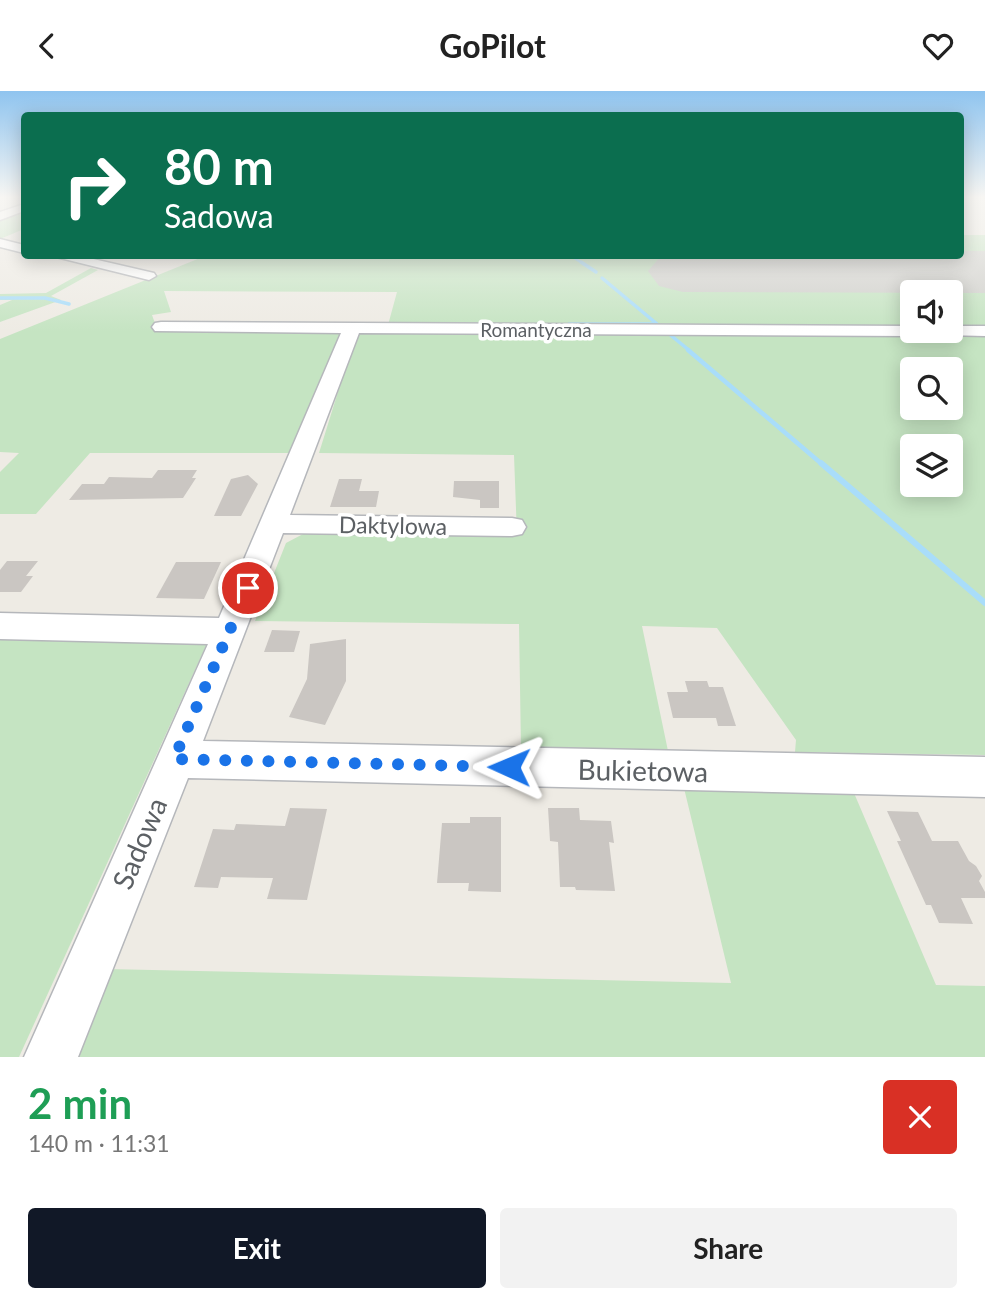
<!DOCTYPE html>
<html lang="en">
<head>
<meta charset="utf-8">
<style>
  :root { --surface:#fff; --page:#f2f2f2; --text:#222; --muted:#767676; --accent:#111827 }
  body { margin:0; font-family:Lato,sans-serif; background:var(--page); color:var(--text); height:100vh; display:flex; flex-direction:column; font-size:26px; white-space:nowrap }
  * { box-sizing:border-box; margin:0 }
  p { font-size:23px; color:var(--muted) }
  .icon { flex:none; width:38px; height:38px; fill:none; stroke:currentColor; stroke-width:2; stroke-linecap:round; stroke-linejoin:round }
  .map { position:relative; height:966px; overflow:hidden }
  .sheet { display:flex; flex-direction:column; background:var(--surface); flex:1 }
  .sheet>* { flex:none }
  .guide { position:absolute; left:21px; top:21px; width:943px; height:147px; border-radius:7px; box-shadow:0 4px 18px #0003; background:#0b6e4f; color:#fff; overflow:hidden }
  .fabs { position:absolute; left:900px; top:189px; display:grid; gap:14px }
  .fabs a { display:grid; place-items:center; width:63px; height:63px; border-radius:7px; background:var(--surface); box-shadow:0 4px 18px #0003; font-size:35px }
  .pin { position:absolute; display:grid; place-items:center; width:60px; height:60px; color:#fff; margin:-30px; border:4px solid #fff; border-radius:50%; box-shadow:0 2px 7px #0007 }
  .me { position:absolute; width:77px; margin:-38px; rotate:271deg; stroke-linejoin:round; filter:drop-shadow(0 0 5px #0008) }
  .turn { display:flex; align-items:center; gap:24px; height:147px; padding:0 28px; font-size:32px }
  .turn .icon { width:91px; height:91px; stroke-width:2.5 }
  .turn b { display:block; font-size:49px; line-height:60px }
  .round { display:grid; place-items:center; flex:none; width:74px; height:74px; border-radius:7px; background:var(--page) }
  .headline { display:flex; align-items:center; justify-content:space-between; height:119px; padding:0 28px }
  h1 { font-size:42px; font-weight:700; line-height:52px; color:#1e9e55 }
  .primary-button { display:flex; gap:14px; margin-top:auto; padding:14px 28px }
  .primary-button a { flex:1; height:80px; border-radius:7px; background:var(--accent); color:#fff; font-size:28px; font-weight:700; line-height:80px; text-align:center }
  .primary-button a+a { background:var(--page); color:var(--text) }
  header { display:flex; justify-content:space-between; align-items:center; height:91px; padding:0 28px; background:var(--surface); font-size:32px; font-weight:700 }
  .map>svg:first-child { display:block }
  .green { fill:#c5e4c2; fill-rule:evenodd }
  .lines { fill:none; stroke-linecap:round; stroke-linejoin:round }
  .stream-far3 { stroke:#a9ddfa; stroke-width:2.5 }
  .stream-far2 { stroke:#a9ddfa; stroke-width:3.5 }
  .stream-far1 { stroke:#a9ddfa; stroke-width:4.5 }
  .stream { stroke:#a9ddfa; stroke-width:6 }
  .runway { fill:#d0d0cc; fill-rule:evenodd }
  .building { fill:#cac6c2 }
  .minor-casing { stroke:#b5b7bb; stroke-width:3 }
  .minor { fill:#fff; fill-rule:evenodd }
  .route { stroke:#1a73e8; stroke-width:12; stroke-dasharray:0 21.6 }
  .labels { text-anchor:middle; dominant-baseline:central; stroke-width:7; stroke-linejoin:round; paint-order:stroke }
  .far-street-label { font-size:19px; fill:#5c6064; stroke:#fff }
  .street-label { font-size:23px; fill:#5c6064; stroke:#fff }
  .near-street-label { font-size:28px; fill:#5c6064; stroke:#fff }
</style>
</head>
<body>
<header><svg class="icon" aria-label="back" viewBox="0 0 24 24"><path d="M15 5l-7 7 7 7"/></svg>GoPilot<svg class="icon" aria-label="heart" viewBox="0 0 24 24"><path d="M12 20l-8-8c-3-5 5-10 8-4 3-6 11-1 8 4z"/></svg></header>
<div class="map">
<svg width="985" height="966" viewBox="0 0 985 966">
  <rect width="100%" height="100%" fill="#eeebe4"/>
  <g class="green">
    <polygon points="24,117 24,138 0,148 0,126"/>
    <polygon points="961,144 985,144 985,237 950,237 950,201 912,201 912,237 388,234 397,201 164,200 171,221 152,224 157,238 335,240 341,244 290,362 90,362 36,423 0,423 0,381 19,362 0,361 0,248 205,165 961,164"/>
    <polygon points="91,177 98,179 51,205 61,209 0,231 0,214 12,209 0,209 0,203 46,202"/>
    <path d="M364,240l621,3v421l-190,-3 1,-12 -79,-112 -75,-2 26,125 -147,-2 -2,-125 -264,-3 31,-78 19,-10 212,3 -3,-81 -195,-2 36,-116zM912,278h38v39h-38zM912,355h38v39h-38z"/>
    <polygon points="0,541 210,546 19,966 0,966"/>
    <polygon points="683,693 851,695 936,894 985,895 985,966 71,966 106,878 731,892"/>
  </g>
  <g class="lines">
    <polyline class="stream-far3" points="569,164 584,173"/>
    <g class="stream-far2">
      <polyline points="581,171 596,181"/>
      <polyline points="602,187 657,233"/>
      <polyline points="0,207 45,207 69,213"/>
      <polyline points="569,233 656,233"/>
      <polyline points="668,242 690,260"/>
    </g>
    <polyline class="stream-far1" points="688,259 823,374"/>
    <polyline class="stream" points="821,372 985,512"/>
    <polygon class="runway" points="961,160 985,160 985,202 683,201 659,195 648,180 662,164 961,164"/>
  </g>
  <g class="building">
    <polygon points="158,379 197,379 192,387 196,387 183,407 69,409 82,393 104,393 109,386 152,387"/>
    <polygon points="248,384 258,393 241,425 214,425 231,388"/>
    <polygon points="339,388 362,388 359,400 379,400 376,416 330,416"/>
    <polygon points="454,390 499,390 499,417 480,417 480,409 453,406"/>
    <polygon points="7,470 38,470 26,485 33,485 21,501 0,501 0,479"/>
    <polygon points="176,471 221,471 204,508 156,507"/>
    <polygon points="272,539 300,540 294,561 264,561"/>
    <polygon points="346,548 346,590 325,634 289,626 307,588 310,553"/>
    <polygon points="685,590 707,590 709,596 723,596 736,635 718,635 716,627 673,627 667,601 688,601"/>
    <polygon points="290,717 327,718 307,809 267,808 273,787 221,786 218,797 194,796 213,738 234,739 236,733 285,735"/>
    <polygon points="548,717 579,717 580,729 611,730 614,752 609,751 615,800 576,799 575,796 560,796 558,751 550,750"/>
    <polygon points="887,720 918,721 932,750 958,750 969,770 976,775 982,785 979,790 985,801 985,807 961,807 973,833 939,832 931,814 926,814 897,750 901,750"/>
    <polygon points="470,726 501,726 501,801 468,800 469,792 437,792 442,732 470,732"/>
  </g>
  <g class="lines">
    <g class="minor-casing">
      <g id="minor">
        <polygon points="24,113 24,120 0,129 0,121"/>
        <polygon points="0,148 24,154 24,162 0,156"/>
        <polygon points="48,164 76,164 154,182 156,185 149,189"/>
        <polygon points="161,231 912,235 912,240 921,240 912,245 359,242 290,424 512,427 522,429 526,436 522,443 512,445 283,442 203,650 985,666 985,706 188,687 78,966 24,966 208,553 0,548 0,522 219,527 341,242 155,240 152,236 155,232"/>
        <polygon points="950,235 985,235 985,245 944,244 941,240 950,240"/>
      </g>
    </g>
    <use href="#minor" class="minor"/>
  </g>
  <linearGradient id="sky" x2="0" y2="1"><stop stop-color="#8fc4ef"/><stop offset="0.44" stop-color="#f7f6f3"/><stop offset="1" stop-color="#f7f6f3" stop-opacity="0"/></linearGradient>
  <rect width="985" height="241" fill="url(#sky)"/>
  <g class="lines">
    <polyline class="route" points="248,497 174,668 509,676"/>
  </g>
  <g class="labels">
    <g class="far-street-label">
      <text x="536" y="238">Romantyczna</text>
    </g>
    <g class="street-label">
      <text transform="translate(393 434) rotate(1)">Daktylowa</text>
    </g>
    <g class="near-street-label">
      <text transform="translate(643 679) rotate(1)">Bukietowa</text>
      <text transform="translate(139 752) rotate(-67)">Sadowa</text>
    </g>
  </g>
</svg>
<div class="fabs">
<a><svg class="icon" aria-label="sound" viewBox="0 0 24 24"><path d="M4 9h4l5-4v14l-5-4H4zM17 9q2 3 0 6"/></svg></a>
<a><svg class="icon" aria-label="search" viewBox="0 0 24 24"><circle cx="10" cy="10" r="6"/><path d="M15 15l6 6"/></svg></a>
<a><svg class="icon" aria-label="layers" viewBox="0 0 24 24"><path d="M12 4l9 5-9 5-9-5zM3 14l9 5 9-5"/></svg></a>
</div>
<div class="pin" style="left:248px;top:497px;background:#d93025"><svg class="icon" aria-label="arrive" viewBox="0 0 24 24"><path d="M6 21V4h12l-3 4 3 4H6"/></svg></div>
<svg class="me" style="left:509px;top:676px" viewBox="-20 -20 40 40"><path d="M0-17L14 15 0 8-14 15z" fill="#1a73e8" stroke="#fff" stroke-width="4"/></svg>
<div class="guide">
<div class="turn"><svg class="icon" aria-label="right" viewBox="0 0 24 24"><path d="M7 20v-9h11M14 6l5 5-5 5"/></svg><div><b>80 m</b>Sadowa</div></div>
</div>
</div>
<section class="sheet">
<div class="headline"><div><h1>2 min</h1><p>140 m · 11:31</p></div><a class="round" style="background:#d93025;color:#fff"><svg class="icon" aria-label="close" viewBox="0 0 24 24"><path d="M6 6l12 12M18 6L6 18"/></svg></a></div>
<div class="primary-button"><a>Exit</a><a>Share</a></div>
</section>
</body>
</html>
